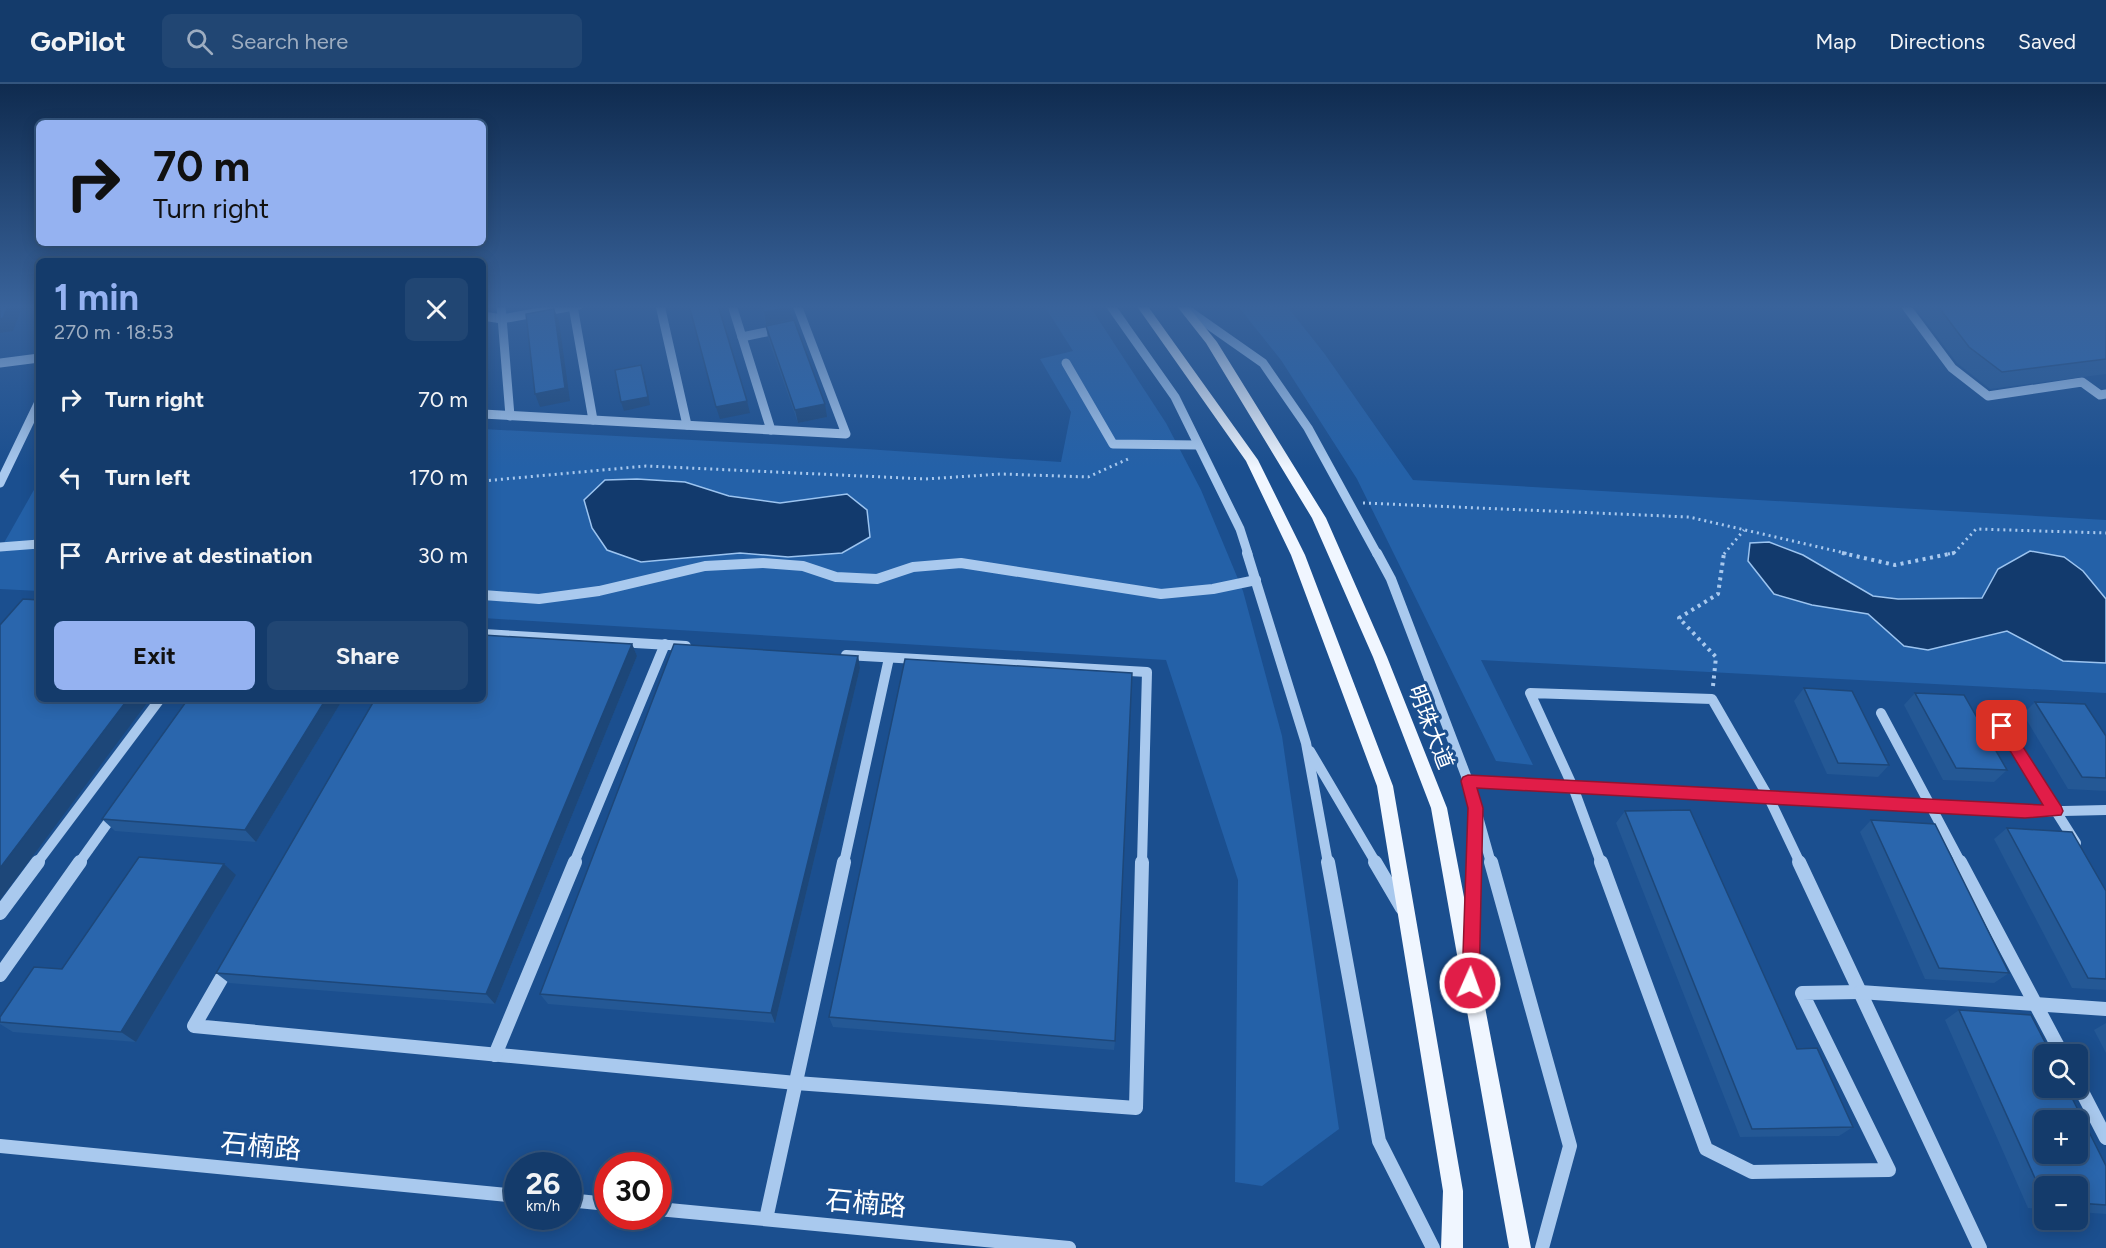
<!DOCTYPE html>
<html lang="en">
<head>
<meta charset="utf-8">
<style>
  :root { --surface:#143b6b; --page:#214673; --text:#f1f3f6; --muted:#9dadc1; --line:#33557e; --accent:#95b2f1 }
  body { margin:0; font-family:Figtree,"Noto Sans SC",sans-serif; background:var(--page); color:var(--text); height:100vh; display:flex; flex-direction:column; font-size:22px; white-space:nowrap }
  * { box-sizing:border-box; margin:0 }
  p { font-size:20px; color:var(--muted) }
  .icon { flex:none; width:33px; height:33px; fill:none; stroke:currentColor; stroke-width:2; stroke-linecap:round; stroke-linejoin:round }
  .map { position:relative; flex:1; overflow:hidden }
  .drawer { position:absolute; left:36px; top:174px; width:450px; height:444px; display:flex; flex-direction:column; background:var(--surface); border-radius:9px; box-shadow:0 3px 15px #0003,0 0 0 2px var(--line) }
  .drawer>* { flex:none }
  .banner { position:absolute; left:36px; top:36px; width:450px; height:126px; border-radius:9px; box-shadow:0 3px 15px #0003,0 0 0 2px var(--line); background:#95b2f1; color:#111; overflow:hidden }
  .tools { position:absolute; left:2034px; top:960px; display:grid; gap:12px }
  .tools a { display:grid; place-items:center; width:54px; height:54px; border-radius:9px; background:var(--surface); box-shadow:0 3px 15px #0003,0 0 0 2px var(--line); font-size:30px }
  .speed { position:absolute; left:504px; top:1068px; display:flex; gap:12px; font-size:30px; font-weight:700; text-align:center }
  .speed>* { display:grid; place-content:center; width:78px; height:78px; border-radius:50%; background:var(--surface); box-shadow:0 3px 15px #0003,0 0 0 2px var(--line); line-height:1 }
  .speed small { font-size:15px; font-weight:400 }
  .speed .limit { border:9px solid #d22; background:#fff; color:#111 }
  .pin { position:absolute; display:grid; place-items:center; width:51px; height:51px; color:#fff; margin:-26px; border-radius:12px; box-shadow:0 3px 9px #0006 }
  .me { position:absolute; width:66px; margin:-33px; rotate:2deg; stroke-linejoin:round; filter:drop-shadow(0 0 4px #0008) }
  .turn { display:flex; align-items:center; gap:21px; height:126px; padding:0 18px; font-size:27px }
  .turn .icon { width:78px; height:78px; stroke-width:2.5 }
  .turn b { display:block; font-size:42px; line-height:51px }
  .round { display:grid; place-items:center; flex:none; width:63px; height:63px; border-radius:9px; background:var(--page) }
  .headline { display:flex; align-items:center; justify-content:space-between; height:102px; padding:0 18px }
  h1 { font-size:36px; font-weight:700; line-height:45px; color:var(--accent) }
  .cta { display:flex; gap:12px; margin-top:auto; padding:12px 18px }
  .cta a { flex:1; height:69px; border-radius:9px; background:var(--accent); color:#111; font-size:24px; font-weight:700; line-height:69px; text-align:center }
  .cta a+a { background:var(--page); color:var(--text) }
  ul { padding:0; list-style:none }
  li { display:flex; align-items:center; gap:18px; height:78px; padding:0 18px }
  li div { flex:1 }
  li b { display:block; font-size:22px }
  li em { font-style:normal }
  header { display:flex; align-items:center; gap:36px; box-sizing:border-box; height:84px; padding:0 30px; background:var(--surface); border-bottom:2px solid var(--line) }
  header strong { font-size:28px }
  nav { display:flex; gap:33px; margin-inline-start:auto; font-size:21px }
  .search { width:420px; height:54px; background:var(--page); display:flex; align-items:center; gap:15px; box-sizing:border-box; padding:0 21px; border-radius:9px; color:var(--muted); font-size:22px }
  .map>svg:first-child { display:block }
  .green { fill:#2461a8 }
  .water { fill:#123a6d; stroke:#9cc4f0; stroke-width:1.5 }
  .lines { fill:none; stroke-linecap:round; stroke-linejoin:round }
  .path-far1 { stroke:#a9c9ee; stroke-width:3; stroke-dasharray:2 4; stroke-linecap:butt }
  .path { stroke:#a9c9ee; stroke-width:4; stroke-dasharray:3 4.5; stroke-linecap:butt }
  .minor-far2 { stroke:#a9c9ee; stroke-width:9 }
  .minor-far1 { stroke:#a9c9ee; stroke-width:10 }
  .minor { stroke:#a9c9ee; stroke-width:14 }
  .major { fill:#f0f6ff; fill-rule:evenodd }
  .wall { fill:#245895 }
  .shaded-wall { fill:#1d4779 }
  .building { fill:#2a66ad; stroke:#1d4779; stroke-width:1.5; fill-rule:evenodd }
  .route { fill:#e11d48; stroke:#92132f; stroke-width:1.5 }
  .labels { text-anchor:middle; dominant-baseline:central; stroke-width:6; stroke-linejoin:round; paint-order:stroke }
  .street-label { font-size:22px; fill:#fff; stroke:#1b4f8f }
  .near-street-label { font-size:27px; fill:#fff; stroke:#1b4f8f }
</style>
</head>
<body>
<header>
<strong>GoPilot</strong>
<div class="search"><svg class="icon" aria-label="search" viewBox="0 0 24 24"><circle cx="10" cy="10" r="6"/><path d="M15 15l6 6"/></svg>Search here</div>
<nav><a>Map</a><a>Directions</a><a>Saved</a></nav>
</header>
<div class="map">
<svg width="2106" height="1164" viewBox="0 0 2106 1164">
  <rect width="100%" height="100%" fill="#1b4f8f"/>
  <g class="green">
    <polygon points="1044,221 1089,221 1166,339 1201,406 1243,507 1282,652 1339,1045 1262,1102 1235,1098 1238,796 1166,576 483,534 483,345 866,365 1061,378 1071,328 1040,275 1073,267"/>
    <polygon points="1237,221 1286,221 1324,269 1413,396 2106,436 2106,609 1481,576 1533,681 1496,677 1357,395 1281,276"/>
    <polygon points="39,397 39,507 0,505 0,466"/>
  </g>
  <g class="water">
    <polygon points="637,395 685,398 729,412 780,419 847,410 867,426 870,453 842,469 788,473 740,469 641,478 607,466 592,444 584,416 605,396"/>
    <polygon points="1769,458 1803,471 1873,512 1898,515 1982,514 1998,485 2030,467 2064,473 2083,487 2106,515 2106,579 2063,577 2007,547 1928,566 1904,562 1868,530 1812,521 1774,510 1748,477 1750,459"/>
  </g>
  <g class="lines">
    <g class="path-far1">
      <polyline points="483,397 646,382 926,395 1001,390 1088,393 1128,375"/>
      <polyline points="1363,419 1689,433 1849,470"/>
      <polyline points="1724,470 1744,446"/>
      <polyline points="1948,470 1954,469 1976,445 2106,449"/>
    </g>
    <g class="path">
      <polyline points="1842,469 1895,481 1954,469"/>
      <polyline points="1713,602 1716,573 1679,534 1718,510 1724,469"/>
    </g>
    <g class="minor-far2">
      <polyline points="501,221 510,332"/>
      <polyline points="660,221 687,341"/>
      <polyline points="732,221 771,346"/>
      <polyline points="1110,221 1175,313 1240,445 1248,470"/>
      <polyline points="1905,221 1952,284 1988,312 2082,298 2100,311 2106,310"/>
      <polyline points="573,222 593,336"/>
      <polyline points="1186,225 1263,279 1308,344 1377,470"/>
      <polyline points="483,232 502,235 579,221"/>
      <polyline points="742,253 780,245"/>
      <polyline points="0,279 39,274"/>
      <polyline points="1066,279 1113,360 1198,361"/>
      <polyline points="483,330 846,350 797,221"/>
      <polyline points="0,399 39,318"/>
      <polyline points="0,463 39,460"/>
    </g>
    <g class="minor-far1">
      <polyline points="1247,469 1306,659 1328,779"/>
      <polyline points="1377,469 1391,495 1468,697 1491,779"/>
      <polyline points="483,511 539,515 599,507 705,482 763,479 803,482 836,493 877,495 913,483 961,479 1161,510 1213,505 1256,496"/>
      <polyline points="483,550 686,562"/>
      <polyline points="846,571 1147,588 1142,779"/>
      <polyline points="1881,629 1961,779"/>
      <polyline points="2002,642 2076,759"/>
      <polyline points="1310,667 1376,779"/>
      <polyline points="1468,697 2025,728 2106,726"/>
      <polyline points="37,779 160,615"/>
      <polyline points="79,779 114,730"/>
      <polyline points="574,779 665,560"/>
      <polyline points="844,779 889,574"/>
      <polyline points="1474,779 1475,735"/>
      <polyline points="1601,779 1573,703 1530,609 1712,615 1769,714 1800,779"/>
    </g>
    <g class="minor">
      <polyline points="1328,778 1379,1057 1433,1164"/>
      <polyline points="1375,778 1402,824"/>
      <polyline points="1491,778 1570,1062 1542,1164"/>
      <polyline points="1601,778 1706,1065 1752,1088 1889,1086 1802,909 1860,908"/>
      <polyline points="1799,778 1860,908"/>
      <polyline points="1960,778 2062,970"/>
      <polyline points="0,829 38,778"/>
      <polyline points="1471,866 1474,778"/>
      <polyline points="228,883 194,942 796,999 1136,1024 1142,778"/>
      <polyline points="0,891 80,778"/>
      <polyline points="1860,908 1980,1164"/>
      <polyline points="1860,908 2106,925"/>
      <polyline points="495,971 575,778"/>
      <polyline points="2078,1000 2106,1054"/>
      <polyline points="0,1062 518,1112"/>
      <polyline points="568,1116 608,1120"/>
      <polyline points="658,1125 1069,1164"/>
      <polyline points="766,1135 844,778"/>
    </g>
    <g class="major">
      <polygon points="1136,221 1147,221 1258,376 1305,471 1393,702 1463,1107 1463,1164 1441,1164 1443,1107 1377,702 1291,471 1246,377"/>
      <polygon points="1176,221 1187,221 1217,258 1326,434 1387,573 1447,724 1531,1164 1509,1164 1431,724 1373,573 1312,434 1206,259"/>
    </g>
  </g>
  <g class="wall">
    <polygon points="760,221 790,221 793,235 766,241"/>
    <polygon points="1913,221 2106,221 2106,290 1990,305 1957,279"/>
    <polygon points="766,242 827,333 798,339 768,254"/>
    <polygon points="632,560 637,572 495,920 229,899 216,889"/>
    <polygon points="858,572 860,584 775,939 548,920 540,910"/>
    <polygon points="1804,604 1889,681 1878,693 1827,690 1794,617"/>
    <polygon points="1915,609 2007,686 1994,698 1943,696 1904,621"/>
    <polygon points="188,615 343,615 256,758 115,747 102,735"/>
    <polygon points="2035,618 2106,652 2106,707 2068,705 2023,630"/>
    <polygon points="1625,727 1797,965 1853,1043 1839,1052 1740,1053 1616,739"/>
    <polygon points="1871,736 2009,889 1994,899 1925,895 1860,748"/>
    <polygon points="2007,744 2106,807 2106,906 2072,904 1994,755"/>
    <polygon points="236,791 136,958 13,948 0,940 0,933 62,885"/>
    <polygon points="1959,926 2106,1082 2106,1130 2078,1128 2078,1102 2044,1102 2044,1125 2028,1124 1945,936"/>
    <polygon points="829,933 1115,957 1114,966 833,943"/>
    <polygon points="2106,939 2106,969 2094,946"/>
  </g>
  <g class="shaded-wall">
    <polygon points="8,221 23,221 13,247 0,249 0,235"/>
    <polygon points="790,223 793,235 766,241 764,228"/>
    <polygon points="554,225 559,237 570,317 540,323 535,310"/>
    <polygon points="641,281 644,290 650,321 624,327 621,318"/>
    <polygon points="747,317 750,329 720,335 716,323"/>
    <polygon points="825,320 827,333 798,339 795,326"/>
    <polygon points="632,560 637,572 495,920 486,910"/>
    <polygon points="858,572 860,584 775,939 771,929"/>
    <polygon points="128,615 150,615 0,816 0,784"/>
    <polygon points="326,615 343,615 256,758 245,746"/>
    <polygon points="224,780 236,791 136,958 121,948"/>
  </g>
  <g class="building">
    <polygon points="0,221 8,221 3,234 0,235"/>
    <polygon points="689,221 718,221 747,317 716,323"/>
    <polygon points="761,221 790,221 790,223 764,228"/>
    <polygon points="1937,221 2106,221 2106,275 2002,288 1969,263"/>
    <polygon points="554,225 565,304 535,310 526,230"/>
    <polygon points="794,236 825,320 795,326 766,242"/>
    <polygon points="641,281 648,313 621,318 615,286"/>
    <polygon points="23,515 39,516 39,615 128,615 0,784 0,541"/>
    <polygon points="483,551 632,560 486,910 216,889 375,615 483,615"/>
    <polygon points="674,560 858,572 771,929 540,910"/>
    <polygon points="905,575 1132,589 1115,957 829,933"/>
    <polygon points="1804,604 1852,607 1889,681 1838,679"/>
    <polygon points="1915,609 1964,611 2007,686 1956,684"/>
    <polygon points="188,615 326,615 245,746 102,735"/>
    <polygon points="2035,618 2085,620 2106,652 2106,694 2082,693"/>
    <polygon points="1690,726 1797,965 1817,964 1853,1043 1752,1045 1625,727"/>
    <polygon points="1871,736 1935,740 2009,889 1939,884"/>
    <polygon points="2007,744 2072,748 2106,807 2106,895 2088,894"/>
    <polygon points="139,773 224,780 121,948 0,938 0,933 34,883 62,885"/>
    <path d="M1959,926l72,5 20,39h-7v34h23l39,78v39l-28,-2v-17h-34v12zM2044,1036h34v34h-34z"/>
  </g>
  <linearGradient id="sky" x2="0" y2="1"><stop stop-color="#0f2b4f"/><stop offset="0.58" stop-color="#39639b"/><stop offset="1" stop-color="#39639b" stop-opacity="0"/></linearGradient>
  <rect width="2106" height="384" fill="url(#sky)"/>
  <polygon class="route" points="2002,636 2007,638 2061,722 2063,727 2061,731 2025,734 1477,704 1483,724 1479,899 1476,905 1470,907 1464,905 1462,899 1468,724 1461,697 1463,693 1468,691 2043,721 1995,642 1997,638"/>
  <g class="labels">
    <g class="street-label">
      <text transform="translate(1431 643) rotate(69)">明珠大道</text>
    </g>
    <g class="near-street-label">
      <text transform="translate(261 1062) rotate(5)">石楠路</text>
      <text transform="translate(866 1119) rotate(5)">石楠路</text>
    </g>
  </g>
</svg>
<div class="tools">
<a><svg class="icon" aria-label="search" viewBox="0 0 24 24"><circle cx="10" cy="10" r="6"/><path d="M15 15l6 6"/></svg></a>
<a>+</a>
<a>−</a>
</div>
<div class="speed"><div>26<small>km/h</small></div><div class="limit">30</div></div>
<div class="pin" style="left:2002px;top:642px;background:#d93025"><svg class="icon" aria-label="arrive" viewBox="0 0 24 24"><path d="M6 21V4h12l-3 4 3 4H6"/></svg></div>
<svg class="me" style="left:1470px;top:899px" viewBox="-20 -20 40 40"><circle r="17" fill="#e11d48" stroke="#fff" stroke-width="3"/><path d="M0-11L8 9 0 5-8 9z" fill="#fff"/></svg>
<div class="banner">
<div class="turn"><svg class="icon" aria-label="right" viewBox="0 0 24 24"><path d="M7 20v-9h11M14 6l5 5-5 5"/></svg><div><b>70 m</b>Turn right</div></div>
</div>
<section class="drawer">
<div class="headline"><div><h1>1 min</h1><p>270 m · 18:53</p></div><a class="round"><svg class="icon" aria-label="close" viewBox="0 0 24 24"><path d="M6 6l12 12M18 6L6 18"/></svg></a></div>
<ul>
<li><svg class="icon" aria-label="right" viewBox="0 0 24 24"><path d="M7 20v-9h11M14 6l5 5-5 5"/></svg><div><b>Turn right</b></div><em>70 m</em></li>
<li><svg class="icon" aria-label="left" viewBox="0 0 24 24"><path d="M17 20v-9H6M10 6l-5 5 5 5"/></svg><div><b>Turn left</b></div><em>170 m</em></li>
<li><svg class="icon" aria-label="arrive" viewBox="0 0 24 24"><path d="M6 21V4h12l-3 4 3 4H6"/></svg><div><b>Arrive at destination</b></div><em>30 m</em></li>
</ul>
<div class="cta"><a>Exit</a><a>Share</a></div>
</section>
</div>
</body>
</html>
